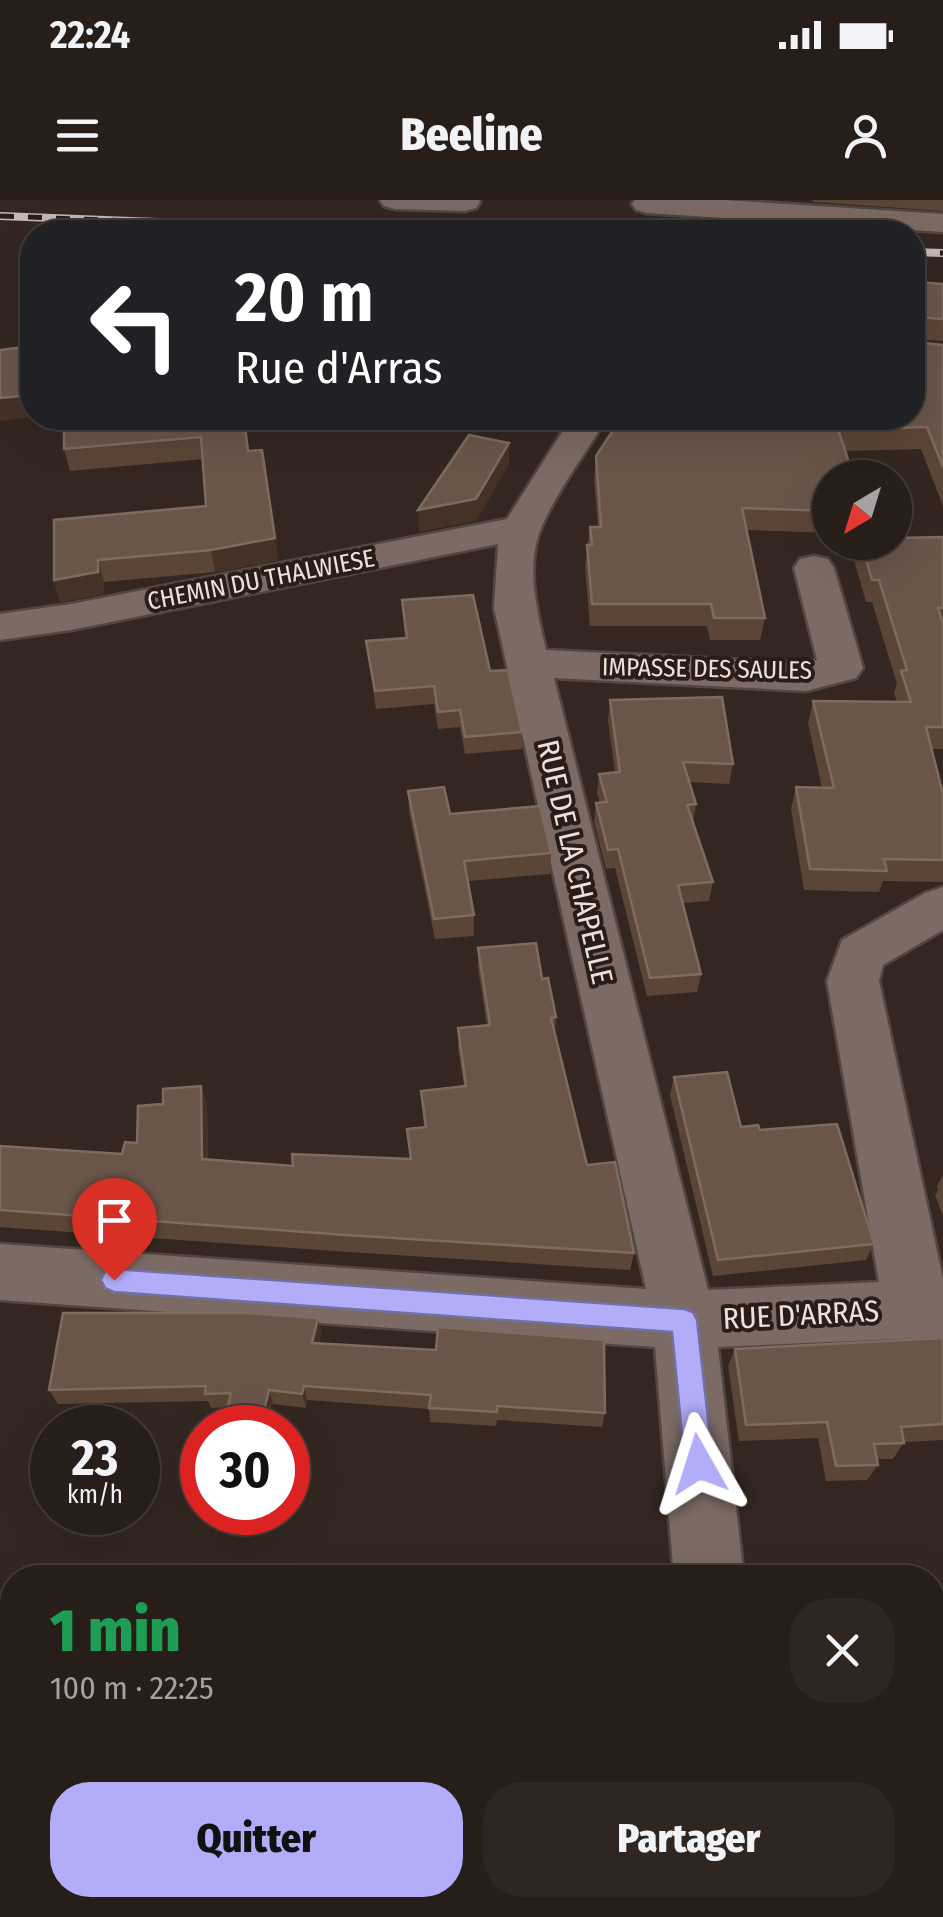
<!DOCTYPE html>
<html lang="fr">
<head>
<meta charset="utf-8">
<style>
  :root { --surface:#271d19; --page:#2f2622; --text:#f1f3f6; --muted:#a4a2a2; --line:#433b38; --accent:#b2adf9 }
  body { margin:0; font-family:"Fira Sans Condensed",sans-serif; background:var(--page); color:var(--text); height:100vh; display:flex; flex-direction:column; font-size:38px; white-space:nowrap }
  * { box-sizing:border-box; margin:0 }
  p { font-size:32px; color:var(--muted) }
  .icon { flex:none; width:55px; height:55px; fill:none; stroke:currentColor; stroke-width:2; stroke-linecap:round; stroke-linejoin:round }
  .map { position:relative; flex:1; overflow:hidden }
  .panel { position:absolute; left:0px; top:1365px; width:945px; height:352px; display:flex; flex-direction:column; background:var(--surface); border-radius:40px 40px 0 0; box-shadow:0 10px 40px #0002,0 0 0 2px var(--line) }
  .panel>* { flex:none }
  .hud { position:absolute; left:20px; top:20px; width:905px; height:210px; border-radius:40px; box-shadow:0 10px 40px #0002,0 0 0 2px var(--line); background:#202124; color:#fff; overflow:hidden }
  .needle { width:65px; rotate:218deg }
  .fabs { position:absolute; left:812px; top:260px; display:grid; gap:20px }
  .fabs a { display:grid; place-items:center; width:100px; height:100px; border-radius:50%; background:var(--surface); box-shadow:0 10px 40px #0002,0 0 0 2px var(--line); font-size:50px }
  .speed { position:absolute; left:30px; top:1205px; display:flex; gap:20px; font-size:50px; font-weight:700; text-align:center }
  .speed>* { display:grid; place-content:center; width:130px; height:130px; border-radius:50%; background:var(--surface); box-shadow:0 10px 40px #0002,0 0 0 2px var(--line); line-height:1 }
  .speed small { font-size:25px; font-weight:400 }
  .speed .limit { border:15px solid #d22; background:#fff; color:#111 }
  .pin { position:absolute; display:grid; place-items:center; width:85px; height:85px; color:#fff; margin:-102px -42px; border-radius:50% 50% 50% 0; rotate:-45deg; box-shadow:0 0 10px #0007 }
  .pin .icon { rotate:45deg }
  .me { position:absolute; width:110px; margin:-55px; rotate:354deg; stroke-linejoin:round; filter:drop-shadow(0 0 8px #0008) }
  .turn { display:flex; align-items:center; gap:35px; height:210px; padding:0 50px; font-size:45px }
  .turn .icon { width:130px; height:130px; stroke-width:2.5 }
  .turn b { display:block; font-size:70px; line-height:85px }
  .round { display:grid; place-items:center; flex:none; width:105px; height:105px; border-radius:40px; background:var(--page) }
  .headline { display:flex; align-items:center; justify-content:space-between; height:170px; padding:0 50px }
  h1 { font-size:60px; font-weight:800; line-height:75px; color:#1e9e55 }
  .cta { display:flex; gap:20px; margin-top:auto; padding:20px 50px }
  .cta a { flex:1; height:115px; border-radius:40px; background:var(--accent); color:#111; font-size:40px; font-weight:800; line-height:115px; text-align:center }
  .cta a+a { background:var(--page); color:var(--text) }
  .status { display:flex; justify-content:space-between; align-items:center; height:70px; padding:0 50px; background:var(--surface); direction:ltr }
  .status svg { height:28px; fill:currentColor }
  header { display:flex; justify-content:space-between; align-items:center; height:130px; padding:0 50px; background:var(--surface); font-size:45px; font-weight:800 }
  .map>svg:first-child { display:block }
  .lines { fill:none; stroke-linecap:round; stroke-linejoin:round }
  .minor-casing { stroke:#514641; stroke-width:5 }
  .path { stroke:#716560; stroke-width:4; stroke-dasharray:2.5 2.5; stroke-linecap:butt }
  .minor { fill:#7b6b64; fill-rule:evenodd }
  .rail-casing { stroke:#c4bab6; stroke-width:8 }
  .rail { stroke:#2a1d17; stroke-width:5; stroke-dasharray:14; stroke-linecap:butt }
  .wall { fill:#5b4537 }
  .shaded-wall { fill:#453227 }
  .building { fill:#6a5649; stroke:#7e6b60; stroke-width:2.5 }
  .route { fill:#b2adf9; stroke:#7470a2; stroke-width:2.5 }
  .labels { text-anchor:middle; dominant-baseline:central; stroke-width:8; stroke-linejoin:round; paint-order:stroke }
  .far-street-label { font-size:25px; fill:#eae1dd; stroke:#2a1d17 }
  .street-label { font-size:30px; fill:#eae1dd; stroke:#2a1d17 }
</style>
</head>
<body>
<div class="status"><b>22:24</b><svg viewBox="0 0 49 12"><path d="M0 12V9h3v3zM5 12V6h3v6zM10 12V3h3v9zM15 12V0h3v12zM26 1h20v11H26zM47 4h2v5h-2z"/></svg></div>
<header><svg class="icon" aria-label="menu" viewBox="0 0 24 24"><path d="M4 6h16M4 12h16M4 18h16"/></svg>Beeline<svg class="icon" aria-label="person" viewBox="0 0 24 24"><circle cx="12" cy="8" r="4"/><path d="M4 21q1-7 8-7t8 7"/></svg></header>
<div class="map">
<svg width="943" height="1717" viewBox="0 0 943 1717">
  <rect width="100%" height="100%" fill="#342721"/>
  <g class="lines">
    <g class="minor-casing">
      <g id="minor">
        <polygon points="380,0 479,0 480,2 476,8 465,11 395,9 384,6"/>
        <polygon points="635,0 725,0 943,14 943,32 647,13 636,10 632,4"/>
        <path d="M571,218h36c-21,35 -49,71 -65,108 -17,37 -5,86 4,124l260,13 11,-3 -23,-92 6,-9 14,-3 14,3 6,9 29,100 -7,10 -50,13 -252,-13 154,612 171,-8 -52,-301 15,-41 83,-47 18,-6v43l-60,35 -4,16 64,298v58l-225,10 26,231h-70l-19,-231 -655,-47v-56l646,45 -152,-681 4,-64 -427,86 -71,10v-26l71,-10 436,-85z"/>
        <polygon points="699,1705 779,1705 780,1717 700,1717"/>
      </g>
    </g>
    <polyline class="path" points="487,28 526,29 525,32"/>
    <use href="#minor" class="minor"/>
    <g class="rail-casing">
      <g id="rail">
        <polyline points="0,16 417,32"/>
        <polyline points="912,52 943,53"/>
      </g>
    </g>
    <use href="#rail" class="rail"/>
  </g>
  <g class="wall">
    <polygon points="812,0 943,0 943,11 813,2"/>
    <polygon points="917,82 943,84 943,141 915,139 915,142 943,145 943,306 921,249 845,251 830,278 830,333 747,330 765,418 760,440 710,440 707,426 590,426 585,367 590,327 598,327 594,278 596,256 915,88"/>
    <polygon points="245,218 248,251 278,360 215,372 104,382 104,394 60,402 54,380 206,306 203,259 70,271 64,249"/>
    <polygon points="943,337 943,549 932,549 943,594 943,682 883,681 879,692 804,690 791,609 796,587 822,588 808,523 813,501 897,502 894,493 897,484 872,402 866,402 854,360 859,342 895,342"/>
    <polygon points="402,400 522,532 522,549 465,554 460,527 438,529 434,504 376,509 366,441 405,438"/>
    <polygon points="610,500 733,564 729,584 689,582 696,604 693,622 713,682 709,701 683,703 701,774 697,792 647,796 615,668 606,669 594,622 596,603 600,603 597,593 599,574 615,572 608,520"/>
    <polygon points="408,591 450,614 551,653 550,674 468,681 474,715 474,736 435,739 409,612"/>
    <polygon points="478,748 542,779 556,817 555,834 587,965 634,1053 630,1070 348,1052 0,1027 0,946 122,954 137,943 163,904 201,886 207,905 208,960 293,966 410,959 407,929 424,927 421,891 464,886 458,848 458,828 487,826 478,768"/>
    <polygon points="674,877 741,927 760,930 874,1044 866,1060 713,1076 670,895"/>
    <polygon points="943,975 943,1016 935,995 938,990 937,986"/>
    <polygon points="318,1118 321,1133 319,1144 605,1213 602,1227 497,1220 496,1226 430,1222 429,1209 307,1200 306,1208 273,1204 268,1228 223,1228 228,1207 211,1208 208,1201 58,1204 49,1190"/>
    <polygon points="943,1138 943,1240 904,1242 893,1259 877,1259 878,1265 867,1280 826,1281 818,1238 739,1241 728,1166 735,1149"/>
    <polygon points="804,1705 881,1705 883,1717 806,1717"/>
  </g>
  <g class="shaded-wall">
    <polygon points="32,195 32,217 0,221 0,198"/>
    <polygon points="509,243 509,265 476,321 419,332 418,310"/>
    <polygon points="275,338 278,360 215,372 211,350"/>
    <polygon points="98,360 104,382 104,394 60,402 54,380"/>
    <polygon points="201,886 207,905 208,977 202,959"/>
    <polygon points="318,1118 321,1133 316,1158 312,1143"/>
    <polygon points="304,1186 307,1200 306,1208 302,1194"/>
    <polygon points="269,1190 273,1204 268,1228 260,1228"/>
  </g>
  <g class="building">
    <polygon points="917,82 943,84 943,119 915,117 915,142 943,145 943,267 927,227 838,229 854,278 830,278 830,311 742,308 765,418 714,418 711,404 592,404 587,345 592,345 590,327 601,327 596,256 621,218 912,218 912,87 917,88"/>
    <polygon points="32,146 32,195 0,198 0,150"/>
    <polygon points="64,218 244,218 248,251 262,250 275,338 211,350 98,360 98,372 54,380 54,320 206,306 201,237 64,249"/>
    <polygon points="469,235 509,243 476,299 418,310"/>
    <polygon points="943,337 943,408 938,408 943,424 943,527 926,527 943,594 943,660 884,659 887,671 810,669 796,587 834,588 813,501 911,502 901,471 907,470 879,380 872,380 861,342 895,342 895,338"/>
    <polygon points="473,395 490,471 508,470 522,532 465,537 460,510 438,512 434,486 375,491 366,441 407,438 402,400"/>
    <polygon points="722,497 733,564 683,562 696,604 687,605 713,682 678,685 701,774 650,778 618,649 608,650 596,603 607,602 599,574 620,572 610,500"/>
    <polygon points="444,587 450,614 540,606 551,653 464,661 474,715 434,719 408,591"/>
    <polygon points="536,743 542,779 548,778 556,817 551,818 587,965 615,962 634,1053 346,1035 0,1010 0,946 122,954 125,942 137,943 138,906 163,904 163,889 201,886 202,959 293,966 292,954 411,959 407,929 426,927 421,891 466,886 458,828 490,825 478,748"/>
    <polygon points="727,872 741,927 758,925 760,930 837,924 874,1044 718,1060 674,877"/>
    <polygon points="63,1113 247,1113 318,1118 312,1143 436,1150 438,1127 604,1140 605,1213 497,1206 497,1212 429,1208 431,1195 304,1186 302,1194 269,1190 260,1228 223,1228 231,1193 205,1194 206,1186 49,1190"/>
    <polygon points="943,1138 943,1224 901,1227 904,1243 874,1244 878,1265 836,1266 827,1222 746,1225 735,1149"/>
    <polygon points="561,1374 618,1375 618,1378 561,1378"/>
    <rect x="470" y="1705" width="96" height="12"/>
    <polygon points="814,1705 881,1705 883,1717 815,1717"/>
  </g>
  <polygon class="route" points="114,1069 684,1109 693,1112 697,1120 713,1264 709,1273 699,1277 689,1273 685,1264 672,1132 114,1092 105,1088 101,1080 105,1072"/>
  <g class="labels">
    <g class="far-street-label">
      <text transform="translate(261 380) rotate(-11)">CHEMIN DU THALWIESE</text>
      <text transform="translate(707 469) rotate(1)">IMPASSE DES SAULES</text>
    </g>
    <g class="street-label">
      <text transform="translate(575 662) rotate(77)">RUE DE LA CHAPELLE</text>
      <text transform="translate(801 1115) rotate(-3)">RUE D'ARRAS</text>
    </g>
  </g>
</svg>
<div class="fabs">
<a><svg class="needle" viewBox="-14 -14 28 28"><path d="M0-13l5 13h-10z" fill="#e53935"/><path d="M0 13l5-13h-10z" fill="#a4a2a2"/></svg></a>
</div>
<div class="speed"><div>23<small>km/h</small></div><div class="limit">30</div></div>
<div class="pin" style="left:114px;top:1080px;background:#d93025"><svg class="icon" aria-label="arrive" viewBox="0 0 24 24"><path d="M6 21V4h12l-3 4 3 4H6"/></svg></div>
<svg class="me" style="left:699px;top:1264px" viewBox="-20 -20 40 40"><path d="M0-17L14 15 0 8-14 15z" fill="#b2adf9" stroke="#fff" stroke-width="4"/></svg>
<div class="hud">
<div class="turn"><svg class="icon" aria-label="left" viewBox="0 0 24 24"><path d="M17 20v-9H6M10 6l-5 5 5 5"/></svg><div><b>20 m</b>Rue d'Arras</div></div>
</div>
<section class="panel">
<div class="headline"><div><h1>1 min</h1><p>100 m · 22:25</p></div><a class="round"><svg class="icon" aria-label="close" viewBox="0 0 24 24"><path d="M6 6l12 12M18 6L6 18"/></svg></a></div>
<div class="cta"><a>Quitter</a><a>Partager</a></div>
</section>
</div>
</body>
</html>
